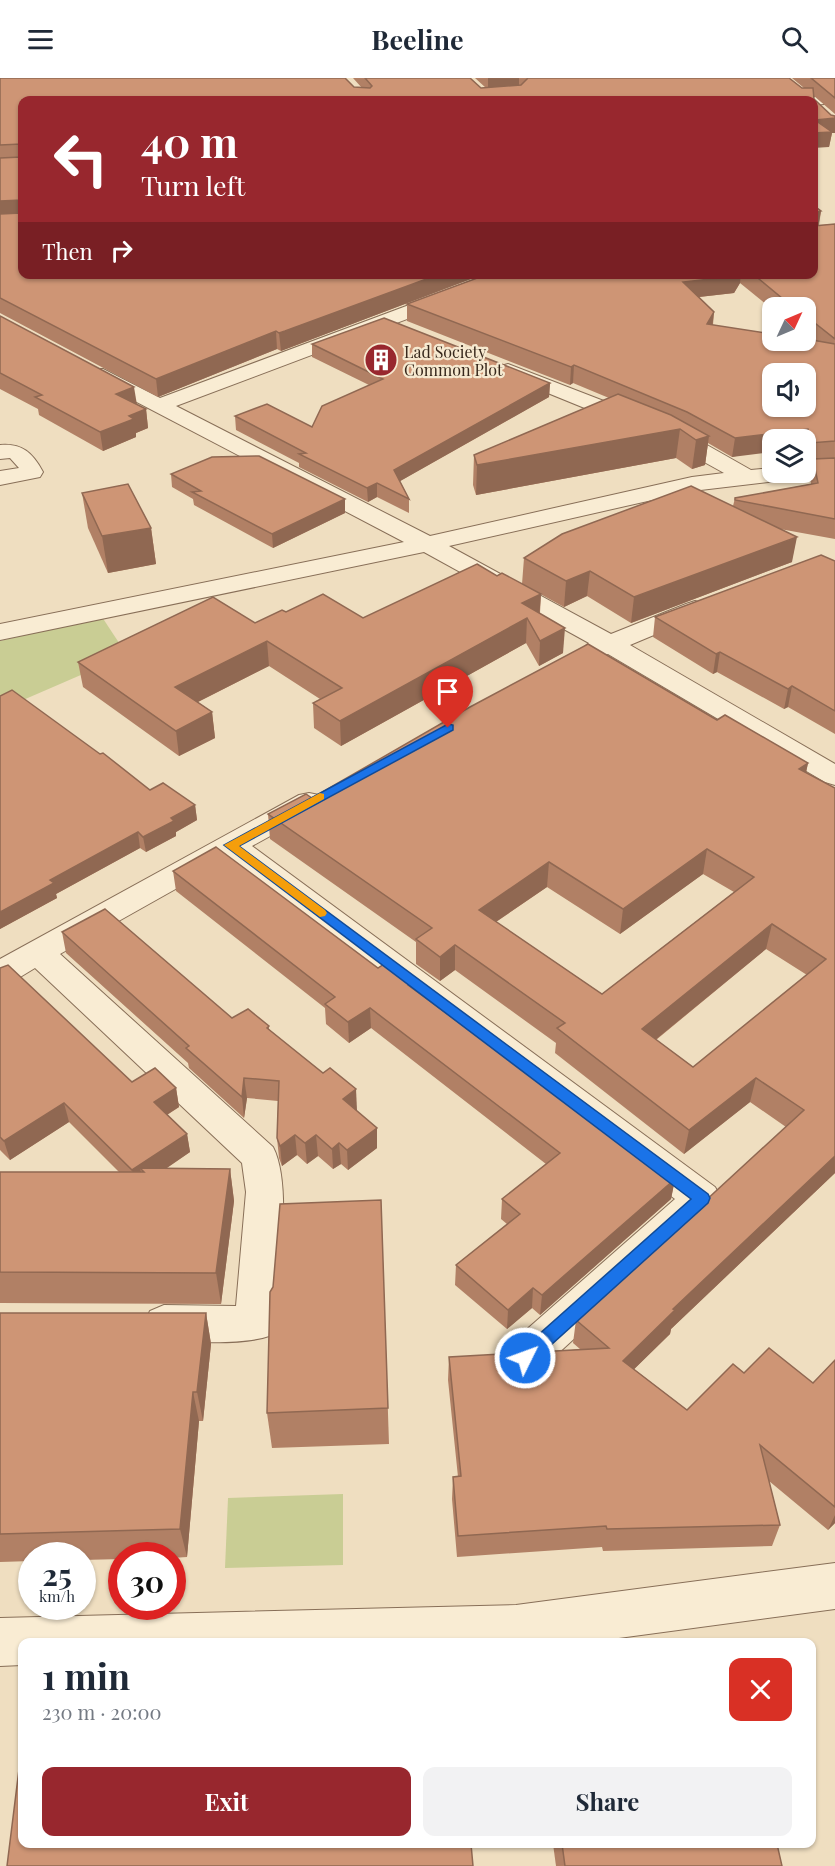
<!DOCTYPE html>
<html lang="en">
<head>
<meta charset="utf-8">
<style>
  :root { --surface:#fff; --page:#f2f2f3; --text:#1f2937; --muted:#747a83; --accent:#98272e }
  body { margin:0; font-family:"Playfair Display",serif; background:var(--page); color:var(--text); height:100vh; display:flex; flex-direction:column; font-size:22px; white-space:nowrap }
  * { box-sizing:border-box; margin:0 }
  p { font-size:20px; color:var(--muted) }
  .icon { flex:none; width:33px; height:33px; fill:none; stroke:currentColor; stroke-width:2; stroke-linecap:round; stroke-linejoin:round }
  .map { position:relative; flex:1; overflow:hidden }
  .side { position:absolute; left:18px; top:1560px; width:798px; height:210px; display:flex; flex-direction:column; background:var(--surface); border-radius:12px; box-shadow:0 2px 4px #0004 }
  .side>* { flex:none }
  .banner { position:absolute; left:18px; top:18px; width:800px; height:183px; border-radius:12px; box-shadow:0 2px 4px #0004; background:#98272e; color:#fff; overflow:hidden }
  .needle { width:39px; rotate:46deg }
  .fabs { position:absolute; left:762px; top:219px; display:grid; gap:12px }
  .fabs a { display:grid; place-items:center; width:54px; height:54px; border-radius:12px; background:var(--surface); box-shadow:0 2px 4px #0004; font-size:30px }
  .speed { position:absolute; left:18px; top:1464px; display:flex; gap:12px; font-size:30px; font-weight:700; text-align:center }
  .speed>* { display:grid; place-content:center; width:78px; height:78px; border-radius:50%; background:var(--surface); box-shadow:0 2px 4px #0004; line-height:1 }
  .speed small { font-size:15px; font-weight:400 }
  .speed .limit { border:9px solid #d22; background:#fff; color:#111 }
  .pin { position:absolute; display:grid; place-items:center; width:51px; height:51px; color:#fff; margin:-62px -26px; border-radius:50% 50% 50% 0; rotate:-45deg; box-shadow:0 0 6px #0007 }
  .pin .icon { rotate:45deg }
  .me { position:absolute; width:66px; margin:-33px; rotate:48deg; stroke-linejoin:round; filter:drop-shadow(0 0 4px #0008) }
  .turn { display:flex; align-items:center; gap:21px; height:126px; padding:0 24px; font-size:27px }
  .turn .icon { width:78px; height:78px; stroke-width:2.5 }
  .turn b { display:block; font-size:42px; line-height:51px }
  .then { display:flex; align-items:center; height:57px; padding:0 24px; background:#0003; gap:12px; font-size:22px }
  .round { display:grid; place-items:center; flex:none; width:63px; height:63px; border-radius:12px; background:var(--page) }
  .overview { display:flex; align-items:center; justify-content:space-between; height:102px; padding:0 24px }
  h1 { font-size:36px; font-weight:700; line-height:45px }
  .cta { display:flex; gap:12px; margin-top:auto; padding:12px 24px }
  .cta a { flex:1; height:69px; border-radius:12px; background:var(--accent); color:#fff; font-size:24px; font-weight:700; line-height:69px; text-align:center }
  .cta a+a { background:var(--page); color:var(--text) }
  header { display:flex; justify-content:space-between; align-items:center; height:78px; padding:0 24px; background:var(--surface); font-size:27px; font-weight:700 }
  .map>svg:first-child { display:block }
  .green { fill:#c9cd94 }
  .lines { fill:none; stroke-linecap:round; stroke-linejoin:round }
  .minor-casing { stroke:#886f58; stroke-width:2 }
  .minor { fill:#f9ecd3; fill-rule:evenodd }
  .wall { fill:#b18065; fill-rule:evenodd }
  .shaded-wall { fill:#906852 }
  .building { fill:#ce9575; stroke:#906852; stroke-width:1.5; fill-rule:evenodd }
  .route { fill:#1a73e8; stroke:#114b97; stroke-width:1.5 }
  .slow { fill:#f59e0b }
  .labels { text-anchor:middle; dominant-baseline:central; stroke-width:4.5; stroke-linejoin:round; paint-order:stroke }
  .far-poi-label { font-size:16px; fill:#37281c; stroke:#f6e9d0; text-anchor:start }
</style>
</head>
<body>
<header><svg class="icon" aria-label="menu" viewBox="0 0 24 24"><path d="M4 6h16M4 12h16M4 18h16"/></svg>Beeline<svg class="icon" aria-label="search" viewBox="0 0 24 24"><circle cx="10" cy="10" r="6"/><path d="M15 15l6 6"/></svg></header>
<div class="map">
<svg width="835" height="1788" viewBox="0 0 835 1788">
  <rect width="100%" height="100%" fill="#efdec0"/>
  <g class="green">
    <polygon points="102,539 127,577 0,632 0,563"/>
    <polygon points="343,1416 343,1487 225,1490 228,1420"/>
  </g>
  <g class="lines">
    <g class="minor-casing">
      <g id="minor">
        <polygon points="835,17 835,25 813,27 813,22 806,22 813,19"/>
        <polygon points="492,196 519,196 516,200 176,328 430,458 692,399 724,395 668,364 501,296 498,292 501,288 508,286 684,354 751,392 772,390 772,394 804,394 801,399 793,401 692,413 449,468 611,556 686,526 695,523 704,526 708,531 704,536 630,567 835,686 835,707 825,704 608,576 593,581 584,579 580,573 589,565 424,474 0,562 0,546 404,464 89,299 86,295 89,291 103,291 160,320"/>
        <path d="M0,367c22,-2 33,8 43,27l-3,5 -40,8v-14l19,-3 -9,-10 -10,1z"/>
        <path d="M309,715l10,2 5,7 -5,7 -67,37 463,341 6,11 -6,11 -176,162 -15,5 -15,-5 -6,-13 6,-13 166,-146 -446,-340 -169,95 213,193c20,38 5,132 2,177l-6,12c-24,9 -94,8 -119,-1l-6,-12 6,-12 14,-6 72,1 10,-114 -4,-29 -207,-195 -23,14 -12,4v-27l299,-164z"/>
        <polygon points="835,1485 835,1531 589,1564 22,1564 22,1587 0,1588 0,1540 516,1527"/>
      </g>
    </g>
    <use href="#minor" class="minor"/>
  </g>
  <g class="wall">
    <polygon points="0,0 362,10 353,0 470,0 481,10 486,10 475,0 789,0 802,10 804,10 792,0 835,0 835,36 814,18 814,21 832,55 829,69 813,22 22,22 484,196 286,271 281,273 277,271 158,319 0,235"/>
    <path d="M813,127l8,6 -2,14 16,-1v315l-55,-10 12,33 -161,61 -44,-27 -23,11 -42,-23 2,-26 209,-52 2,-8 76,-14 -1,-6 3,-17 -6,1 -1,-7v-15l-74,17 -24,-14 -3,22 -13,4 -16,-11 -200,37 -3,-10 1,-30 135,-57 -36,-15 -3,2 -163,-64v-17l81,-30h325zM740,205l32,26v-1h34v28l4,4 -97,-15 1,-13 -15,-15 35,-4z"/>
    <polygon points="0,238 137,327 146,331 148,350 136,355 136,359 103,373 39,337 38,331 0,311"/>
    <polygon points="312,266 550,305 549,319 400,403 409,421 409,435 377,419 368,424 299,389 299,385 236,352 235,338 312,349 369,307 312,279"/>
    <polygon points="171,396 345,435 273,470 194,427 193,421 172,409"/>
    <polygon points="82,415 151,450 156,486 108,495 88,450"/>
    <polygon points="835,483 835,656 788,629 784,631 717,594 713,596 653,559 655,539"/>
    <polygon points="497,498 541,516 540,535 563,575 539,588 526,565 341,668 314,650 313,625 320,621 269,588 198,624 212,634 215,660 179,678 83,609 78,584 255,545 286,534 363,540"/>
    <polygon points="0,618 150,712 195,727 197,742 176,754 176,758 146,774 140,770 56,816 57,820 0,851"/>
    <path d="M717,642l91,43 -2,9 29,16v385l-164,156 -1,5 -36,35 53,41 57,-37 69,10 22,-23v163l-7,7 -59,-49 11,44 -8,21 -169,5 -1,-4 -145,10 -5,-58 1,-22h5l-10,-97 1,-23 78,-2 53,-6 -7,-6 3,-23 210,-193 -36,-25 -66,52 -129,-101 1,-10 -101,-73 -15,11 -24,-17v-22l-146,-103 -2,-25 44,-16zM703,796l31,18 -132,102 -106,-72 51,-35 73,47zM766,871l41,26 -114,92 -37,-27z"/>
    <polygon points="173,793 378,890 413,910 648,1084 675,1101 671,1121 540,1237 532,1230 507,1251 455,1207 456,1187 507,1146 501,1141 502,1121 546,1086 371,950 349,965 326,946 325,930 176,813"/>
    <polygon points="62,854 232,940 269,948 269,951 357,1032 356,1033 377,1050 377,1070 348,1092 341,1086 333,1091 318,1078 307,1086 297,1077 282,1088 279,1080 277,1060 278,1023 247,1020 244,1040 189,990 188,985 66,875"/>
    <polygon points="0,890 132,1004 176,1010 179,1029 167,1037 187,1056 190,1074 167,1090 230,1091 234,1123 221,1226 0,1225 0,1094 119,1094 69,1044 10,1082 0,1072"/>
    <polygon points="381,1122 389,1366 272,1370 267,1335"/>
    <polygon points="0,1235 206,1235 211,1266 203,1343 199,1343 187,1479 172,1480 172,1478 122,1478 122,1481 82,1482 82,1478 32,1478 32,1483 0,1484"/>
    <polygon points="553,1766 777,1766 782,1788 556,1788"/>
  </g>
  <g class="shaded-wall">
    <polygon points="488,0 519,0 519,9 488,11"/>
    <polygon points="835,40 835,55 832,55 829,69 813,70 813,55 815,42"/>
    <polygon points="813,97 817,97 814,112 813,112"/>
    <polygon points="21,122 22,137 0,139 0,123"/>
    <polygon points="821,133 818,149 813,150 814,135"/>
    <polygon points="440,196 484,196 281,273 279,255"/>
    <polygon points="738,196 741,196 740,205 734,215 681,221 683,204"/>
    <polygon points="714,234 712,251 707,246"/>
    <polygon points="276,253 277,271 158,319 156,301"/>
    <polygon points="574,287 573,305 570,307 571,289"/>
    <polygon points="550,305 549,319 395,406 394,392"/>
    <polygon points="134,309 137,327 116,316"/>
    <polygon points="146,331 148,350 136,355 136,359 103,373 100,354 129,338"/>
    <polygon points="680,351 676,380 476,417 477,387"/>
    <polygon points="808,351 806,363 806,362 772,362 772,374 732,379 735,360"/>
    <polygon points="709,358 705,387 692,391 696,362"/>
    <polygon points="377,405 377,419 368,424 367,410"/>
    <polygon points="345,421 345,435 273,470 272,456"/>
    <polygon points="151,450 156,486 108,495 102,458"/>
    <polygon points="797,459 792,484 631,545 634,519"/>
    <polygon points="590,493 587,518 564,529 566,503"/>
    <polygon points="541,516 539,541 527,540 526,565 341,668 340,643 522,525"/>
    <polygon points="565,550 563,575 539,588 540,563"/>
    <polygon points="267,563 269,588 178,634 175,609"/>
    <polygon points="720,574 717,594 713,596 716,576"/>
    <polygon points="792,608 788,629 784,631 788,611"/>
    <polygon points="212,634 215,660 179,678 176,653"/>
    <polygon points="808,685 803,709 799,691"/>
    <polygon points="195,727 197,742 176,754 176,758 146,774 143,759 171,740"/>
    <polygon points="138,754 140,770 56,816 57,820 0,851 0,834 50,802"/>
    <polygon points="707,771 703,796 620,856 623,831"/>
    <polygon points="549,784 547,809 478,856 479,832"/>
    <polygon points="772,846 766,871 638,976 642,951"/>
    <polygon points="455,867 455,892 440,903 440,879"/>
    <polygon points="413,903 413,924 408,907"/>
    <polygon points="370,930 371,950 349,965 348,944"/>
    <polygon points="244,1000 247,1020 244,1040 242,1019"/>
    <polygon points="756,1000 750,1024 684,1076 689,1052"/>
    <polygon points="176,1010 179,1029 157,1043 154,1024"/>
    <polygon points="356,1011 357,1032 344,1042 343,1021"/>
    <polygon points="64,1025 69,1044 10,1082 4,1063"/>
    <polygon points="377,1050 377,1070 348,1092 347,1072"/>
    <polygon points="187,1056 190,1074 146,1104 144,1094 140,1090 144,1106 136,1111 132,1092"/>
    <polygon points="295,1057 297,1077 282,1088 280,1068"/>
    <polygon points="316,1057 318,1078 307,1086 305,1065"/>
    <polygon points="339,1065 341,1086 333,1091 332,1071"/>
    <polygon points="835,1076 835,1095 671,1251 670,1256 619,1306 623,1283 673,1231"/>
    <polygon points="230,1091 234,1123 221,1226 216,1195"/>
    <polygon points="675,1101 671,1121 540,1237 542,1217"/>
    <polygon points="533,1210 532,1230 507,1251 508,1232"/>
    <polygon points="206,1235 211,1266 203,1343 197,1314"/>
    <polygon points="193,1314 199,1343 187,1479 180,1451"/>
    <polygon points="835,1437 835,1445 828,1452"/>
  </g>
  <g class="building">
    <polygon points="0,0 345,0 354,9 370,10 372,8 365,0 470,0 481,10 521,7 528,0 789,0 802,10 813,10 814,21 831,37 835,38 835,40 815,42 832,54 813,55 813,22 22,22 22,196 440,196 285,253 279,255 276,253 156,301 0,220 0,136 21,135 21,122 0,123 0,80 21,79 21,66 0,67"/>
    <polygon points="811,0 835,0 835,20"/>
    <polygon points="813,127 821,133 814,135 814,148 835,146 835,261 806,238 806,230 794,230 753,196 813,196"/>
    <path d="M488,196h250l-1,2 -54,6 31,30 -7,12 65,10v6h34v-1l29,5v97l-25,2 -2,-14 -73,9 -48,-26 -113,-47 -3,2 -164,-63zM772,296h34v32h-34z"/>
    <polygon points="0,238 134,309 116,316 146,331 129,338 134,341 100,354 35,319 42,317 0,295"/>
    <polygon points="384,240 550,305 394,392 409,421 377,405 367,410 299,376 306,375 235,338 267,326 312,349 322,328 383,301 312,266"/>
    <polygon points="618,316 671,337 709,358 696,362 680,351 477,387 474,377"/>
    <polygon points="259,378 345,421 272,456 192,414 201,413 171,396 212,379"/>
    <polygon points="835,380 835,441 735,422 735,420 818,405 813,381"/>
    <polygon points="128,406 151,450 102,458 82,415"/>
    <polygon points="691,408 797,459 634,519 590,493 566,503 524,480 562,456"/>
    <polygon points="821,477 835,483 835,633 792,608 788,611 720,574 716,576 655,539"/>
    <polygon points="477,486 497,498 502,495 541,516 522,525 565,550 540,563 527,540 340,643 313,625 342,610 267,563 175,609 212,634 176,653 78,584 213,519 255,545 282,532 286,534 323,516 363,540"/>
    <path d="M588,566l129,76 8,-5 83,48 -9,6 36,19v368l-162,153 2,1 -52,51 64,49 46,-46 11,9 25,-25 44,35 22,-23v147l-75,-62 20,80 -173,4 -1,-3 -148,10 -5,-59 8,-1 -12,-119 70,-4 8,2 10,-3 72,-4 -33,-28 228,-210 -48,-32 -67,52 -132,-102 8,-5 -110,-78 -15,12 -24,-18 16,-11 -164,-114 38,-20 6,4 158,-91zM707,771l47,28 -152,117 -123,-84 70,-48 74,47zM772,846l54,35 -133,108 -51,-38z"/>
    <polygon points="12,612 100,676 103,675 150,712 163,705 195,727 171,740 174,743 143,759 138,754 50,802 54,805 0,834 0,618"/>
    <polygon points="216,769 378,890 387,884 413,903 408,907 648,1084 650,1082 675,1101 542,1217 533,1210 508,1232 456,1187 520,1136 502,1121 560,1075 370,930 348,944 325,926 335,919 173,793"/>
    <polygon points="105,831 232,940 248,931 269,948 267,950 323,995 330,990 356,1011 343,1021 377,1050 347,1072 339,1065 332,1071 316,1057 305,1065 295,1057 280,1068 277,1060 279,1003 244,1000 242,1019 186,970 189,968 62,854"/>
    <polygon points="8,887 132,1004 155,990 176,1010 154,1024 187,1056 132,1092 64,1025 4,1063 0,1059 0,890"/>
    <polygon points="140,1090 230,1091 216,1195 0,1194 0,1094 144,1094"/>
    <polygon points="381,1122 388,1330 267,1335 270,1214 273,1209 280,1126"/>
    <polygon points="0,1235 206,1235 197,1314 193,1314 180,1451 0,1456"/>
    <polygon points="22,1667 22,1766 471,1766 473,1788 7,1788"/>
    <polygon points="562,1766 777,1766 782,1788 565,1788"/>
  </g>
  <polygon class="route" points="448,646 453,647 453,652 239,768 708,1116 710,1120 708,1125 531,1285 525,1287 519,1285 516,1280 519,1274 691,1121 224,767"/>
  <polygon class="slow" points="320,715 324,716 324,721 239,768 325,832 327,835 325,838 320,839 224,767"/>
  <defs>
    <g id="building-disc" transform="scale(1.725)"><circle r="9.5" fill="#98272e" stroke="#f6e9d0"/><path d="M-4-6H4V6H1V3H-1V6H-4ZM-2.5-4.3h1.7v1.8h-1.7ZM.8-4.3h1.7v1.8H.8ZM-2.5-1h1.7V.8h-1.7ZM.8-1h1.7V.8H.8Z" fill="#fff"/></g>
  </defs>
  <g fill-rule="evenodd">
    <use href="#building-disc" x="381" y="282"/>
  </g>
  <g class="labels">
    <g class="far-poi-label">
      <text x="404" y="273">Lad Society<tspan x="404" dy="18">Common Plot</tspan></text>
    </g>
  </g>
</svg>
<div class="fabs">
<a><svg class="needle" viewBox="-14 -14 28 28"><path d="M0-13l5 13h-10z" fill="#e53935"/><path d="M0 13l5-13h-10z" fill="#747a83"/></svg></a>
<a><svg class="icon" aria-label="sound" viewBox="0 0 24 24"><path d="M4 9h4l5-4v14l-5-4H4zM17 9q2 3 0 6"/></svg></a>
<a><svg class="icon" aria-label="layers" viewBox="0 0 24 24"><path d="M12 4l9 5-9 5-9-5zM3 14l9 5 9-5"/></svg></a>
</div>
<div class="speed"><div>25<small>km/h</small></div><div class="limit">30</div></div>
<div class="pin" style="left:448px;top:650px;background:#d93025"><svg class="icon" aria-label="arrive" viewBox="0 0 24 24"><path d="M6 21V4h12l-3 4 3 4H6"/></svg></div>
<svg class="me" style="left:525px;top:1280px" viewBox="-20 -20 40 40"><circle r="17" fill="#1a73e8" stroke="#fff" stroke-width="3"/><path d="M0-11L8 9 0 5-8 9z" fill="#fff"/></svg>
<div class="banner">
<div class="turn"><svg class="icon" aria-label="left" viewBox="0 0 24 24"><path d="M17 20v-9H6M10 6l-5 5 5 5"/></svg><div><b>40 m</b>Turn left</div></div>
<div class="then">Then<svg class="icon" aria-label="right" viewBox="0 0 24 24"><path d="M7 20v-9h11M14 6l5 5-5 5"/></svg></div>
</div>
<section class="side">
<div class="overview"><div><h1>1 min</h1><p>230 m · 20:00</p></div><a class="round" style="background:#d93025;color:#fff"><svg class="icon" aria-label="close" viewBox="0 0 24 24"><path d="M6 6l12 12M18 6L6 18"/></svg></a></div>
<div class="cta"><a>Exit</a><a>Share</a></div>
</section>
</div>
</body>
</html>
